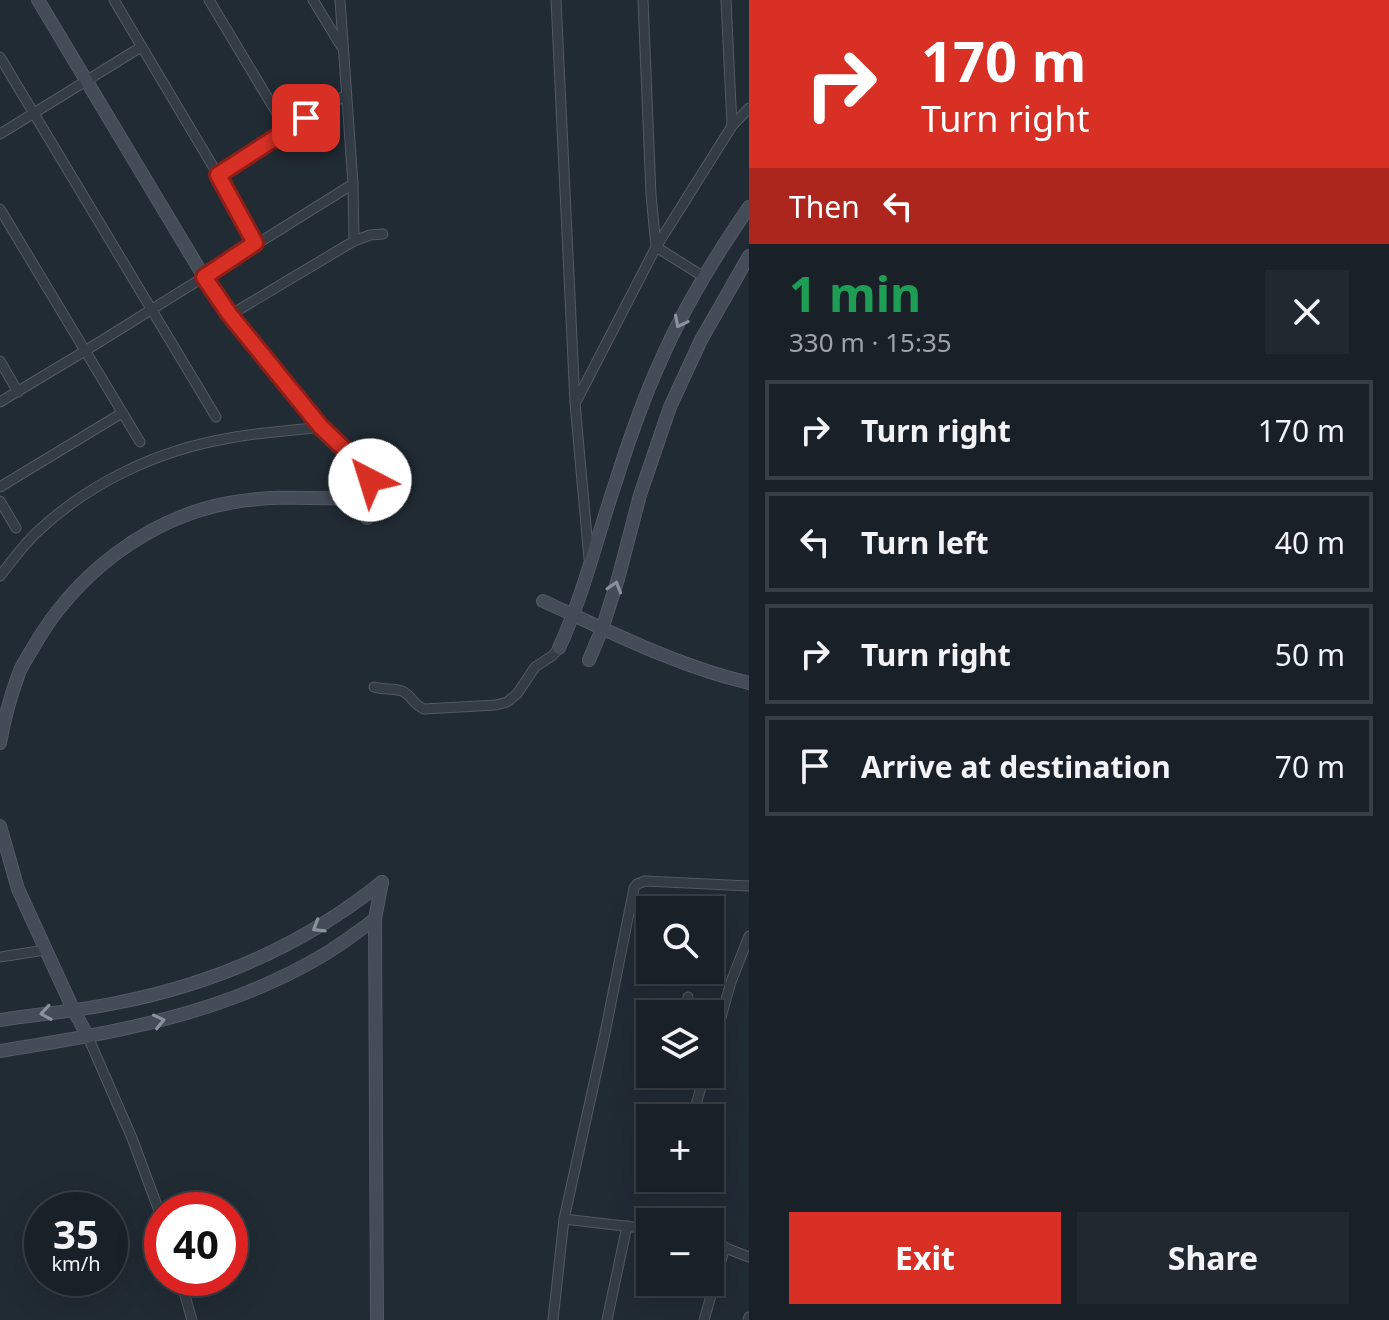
<!DOCTYPE html>
<html lang="en">
<head>
<meta charset="utf-8">
<style>
  :root { --surface:#192027; --page:#22282f; --text:#f1f3f6; --muted:#9fa3a7; --line:#373e44; --accent:#d93025 }
  body { margin:0; font-family:"Noto Sans",sans-serif; background:var(--page); color:var(--text); height:100vh; display:flex; flex-direction:column; font-size:30px; white-space:nowrap }
  * { box-sizing:border-box; margin:0 }
  p { font-size:26px; color:var(--muted) }
  .icon { flex:none; width:44px; height:44px; fill:none; stroke:currentColor; stroke-width:2; stroke-linecap:round; stroke-linejoin:round }
  .map { position:relative; flex:1; overflow:hidden }
  .sheet { display:flex; flex-direction:column; background:var(--surface); width:640px }
  .sheet>* { flex:none }
  .top-card { background:#d93025; color:#fff; overflow:hidden }
  .buttons { position:absolute; left:636px; top:896px; display:grid; gap:16px }
  .buttons a { display:grid; place-items:center; width:88px; height:88px; border-radius:0px; background:var(--surface); box-shadow:0 8px 32px #0002,0 0 0 2px var(--line); font-size:40px }
  .speed { position:absolute; left:24px; top:1192px; display:flex; gap:16px; font-size:40px; font-weight:700; text-align:center }
  .speed>* { display:grid; place-content:center; width:104px; height:104px; border-radius:50%; background:var(--surface); box-shadow:0 8px 32px #0002,0 0 0 2px var(--line); line-height:1 }
  .speed small { font-size:20px; font-weight:400 }
  .speed .limit { border:12px solid #d22; background:#fff; color:#111 }
  .pin { position:absolute; display:grid; place-items:center; width:68px; height:68px; color:#fff; margin:-34px; border-radius:16px; box-shadow:0 4px 12px #0006 }
  .me { position:absolute; width:88px; margin:-44px; rotate:320deg; stroke-linejoin:round; filter:drop-shadow(0 0 6px #0008) }
  .turn { display:flex; align-items:center; gap:28px; height:168px; padding:0 40px; font-size:36px }
  .turn .icon { width:104px; height:104px; stroke-width:2.5 }
  .turn b { display:block; font-size:56px; line-height:68px }
  .then { display:flex; align-items:center; height:76px; padding:0 40px; background:#0003; gap:16px; font-size:30px }
  .round { display:grid; place-items:center; flex:none; width:84px; height:84px; border-radius:0px; background:var(--page) }
  .summary { display:flex; align-items:center; justify-content:space-between; height:136px; padding:0 40px }
  h1 { font-size:48px; font-weight:700; line-height:60px; color:#1e9e55 }
  .button { display:flex; gap:16px; margin-top:auto; padding:16px 40px }
  .button a { flex:1; height:92px; border-radius:0px; background:var(--accent); color:#fff; font-size:32px; font-weight:700; line-height:92px; text-align:center }
  .button a+a { background:var(--page); color:var(--text) }
  ul { padding:0; list-style:none }
  li { display:flex; align-items:center; gap:24px; height:100px; margin:0 16px 12px; padding:0 24px; border:4px solid var(--line); border-radius:0px }
  li div { flex:1 }
  li b { display:block; font-size:30px }
  li em { font-style:normal }
  main { display:flex; flex:1; min-height:0 }
  .map>svg:first-child { display:block }
  .lines { fill:none; stroke-linecap:round; stroke-linejoin:round }
  .street-casing { stroke:#525a63; stroke-width:11 }
  .secondary-casing { stroke:#525a63; stroke-width:14 }
  .street { stroke:#343c45; stroke-width:9 }
  .secondary { stroke:#434c57; stroke-width:12 }
  .oneway { stroke:#89929d }
  .route-casing { stroke:#8d1f18; stroke-width:20 }
  .route { stroke:#d93025; stroke-width:14 }
</style>
</head>
<body>
<main>
<div class="map">
<svg width="749" height="1320" viewBox="0 0 749 1320">
  <rect width="100%" height="100%" fill="#212b34"/>
  <g class="lines">
    <g class="street-casing">
      <g id="street">
        <polyline points="114,0 218,175"/>
        <polyline points="209,0 287,130"/>
        <polyline points="313,0 341,46"/>
        <polyline points="340,0 353,184"/>
        <polyline points="556,0 575,403 589,559"/>
        <polyline points="643,0 651,195 656,247 704,277"/>
        <polyline points="726,0 732,126"/>
        <polyline points="0,57 216,417"/>
        <polyline points="0,134 141,47"/>
        <polyline points="0,209 140,442"/>
        <polyline points="255,243 218,175 287,130 346,95"/>
        <polyline points="230,315 354,241 370,235 383,234"/>
        <polyline points="0,361 18,392"/>
        <polyline points="577,400 656,247 732,126 749,108"/>
        <polyline points="0,402 85,351 353,184 354,241"/>
        <polyline points="0,487 122,413"/>
        <polyline points="0,501 16,528"/>
        <path d="M0,576c11,-14 22,-29 35,-42 53,-51 123,-84 195,-96 30,-6 61,-7 91,-11"/>
        <path d="M374,687c9,3 19,1 28,4 10,4 11,14 22,18l72,-4 11,-3 10,-8 18,-27 17,-11 7,-8"/>
        <polyline points="0,957 45,950"/>
        <polyline points="684,1014 688,997"/>
        <polyline points="88,1037 132,1138 162,1219"/>
        <polyline points="710,1056 731,982 749,936"/>
        <polyline points="692,1118 705,1074"/>
        <polyline points="564,1219 650,1229"/>
        <polyline points="710,1242 749,1257"/>
        <polyline points="180,1278 192,1320"/>
        <polyline points="553,1320 564,1219 604,1038 634,888 637,884 645,881 749,886"/>
        <polyline points="607,1320 627,1226"/>
        <polyline points="704,1320 725,1247"/>
        <polyline points="748,1320 749,1317"/>
      </g>
    </g>
    <g class="secondary-casing">
      <g id="secondary">
        <polyline points="38,0 204,277 230,315 321,427 369,473 367,518"/>
        <path d="M543,601c68,31 134,65 206,82"/>
        <path d="M559,648c25,-54 38,-111 57,-167 13,-41 27,-82 45,-121 23,-53 55,-105 88,-153"/>
        <polyline points="589,660 602,629 618,579 640,495 670,407 701,340 749,256"/>
        <path d="M0,743c4,-24 11,-48 19,-70 4,-10 10,-18 15,-27 41,-71 113,-128 195,-143 45,-9 93,-4 139,-4"/>
        <polyline points="0,826 18,889 73,1009 88,1037"/>
        <path d="M0,1020c38,-6 78,-9 116,-17 98,-19 188,-58 266,-121"/>
        <path d="M0,1051c113,-18 226,-37 325,-97 18,-11 34,-23 50,-35"/>
        <polyline points="377,1320 375,919 382,882"/>
      </g>
    </g>
    <use href="#street" class="street"/>
    <use href="#secondary" class="secondary"/>
  </g>
  <defs><path id="oneway-chevron" d="M-2-3.5L2.5 0L-2 3.5" fill="none" stroke-width="1.6" stroke-linecap="round" stroke-linejoin="round" transform="scale(2)"/></defs>
  <g class="oneway">
    <use href="#oneway-chevron" transform="translate(680 322) rotate(117)"/>
    <use href="#oneway-chevron" transform="translate(615 587) rotate(-73)"/>
    <use href="#oneway-chevron" transform="translate(318 927) rotate(149)"/>
    <use href="#oneway-chevron" transform="translate(46 1013) rotate(171)"/>
    <use href="#oneway-chevron" transform="translate(159 1021) rotate(-13)"/>
  </g>
  <g class="lines">
    <g class="route-casing">
      <polyline id="route" points="306,118 218,175 255,243 204,277 230,315 321,427 366,470 370,480"/>
    </g>
    <use href="#route" class="route"/>
  </g>
</svg>
<div class="buttons">
<a><svg class="icon" aria-label="search" viewBox="0 0 24 24"><circle cx="10" cy="10" r="6"/><path d="M15 15l6 6"/></svg></a>
<a><svg class="icon" aria-label="layers" viewBox="0 0 24 24"><path d="M12 4l9 5-9 5-9-5zM3 14l9 5 9-5"/></svg></a>
<a>+</a>
<a>−</a>
</div>
<div class="speed"><div>35<small>km/h</small></div><div class="limit">40</div></div>
<div class="pin" style="left:306px;top:118px;background:#d93025"><svg class="icon" aria-label="arrive" viewBox="0 0 24 24"><path d="M6 21V4h12l-3 4 3 4H6"/></svg></div>
<svg class="me" style="left:370px;top:480px" viewBox="-20 -20 40 40"><circle r="19" fill="#fff"/><path d="M0-13L10 11 0 6-10 11z" fill="#d93025"/></svg>
</div>
<section class="sheet">
<div class="top-card">
<div class="turn"><svg class="icon" aria-label="right" viewBox="0 0 24 24"><path d="M7 20v-9h11M14 6l5 5-5 5"/></svg><div><b>170 m</b>Turn right</div></div>
<div class="then">Then<svg class="icon" aria-label="left" viewBox="0 0 24 24"><path d="M17 20v-9H6M10 6l-5 5 5 5"/></svg></div>
</div>
<div class="summary"><div><h1>1 min</h1><p>330 m · 15:35</p></div><a class="round"><svg class="icon" aria-label="close" viewBox="0 0 24 24"><path d="M6 6l12 12M18 6L6 18"/></svg></a></div>
<ul>
<li><svg class="icon" aria-label="right" viewBox="0 0 24 24"><path d="M7 20v-9h11M14 6l5 5-5 5"/></svg><div><b>Turn right</b></div><em>170 m</em></li>
<li><svg class="icon" aria-label="left" viewBox="0 0 24 24"><path d="M17 20v-9H6M10 6l-5 5 5 5"/></svg><div><b>Turn left</b></div><em>40 m</em></li>
<li><svg class="icon" aria-label="right" viewBox="0 0 24 24"><path d="M7 20v-9h11M14 6l5 5-5 5"/></svg><div><b>Turn right</b></div><em>50 m</em></li>
<li><svg class="icon" aria-label="arrive" viewBox="0 0 24 24"><path d="M6 21V4h12l-3 4 3 4H6"/></svg><div><b>Arrive at destination</b></div><em>70 m</em></li>
</ul>
<div class="button"><a>Exit</a><a>Share</a></div>
</section>
</main>
</body>
</html>
